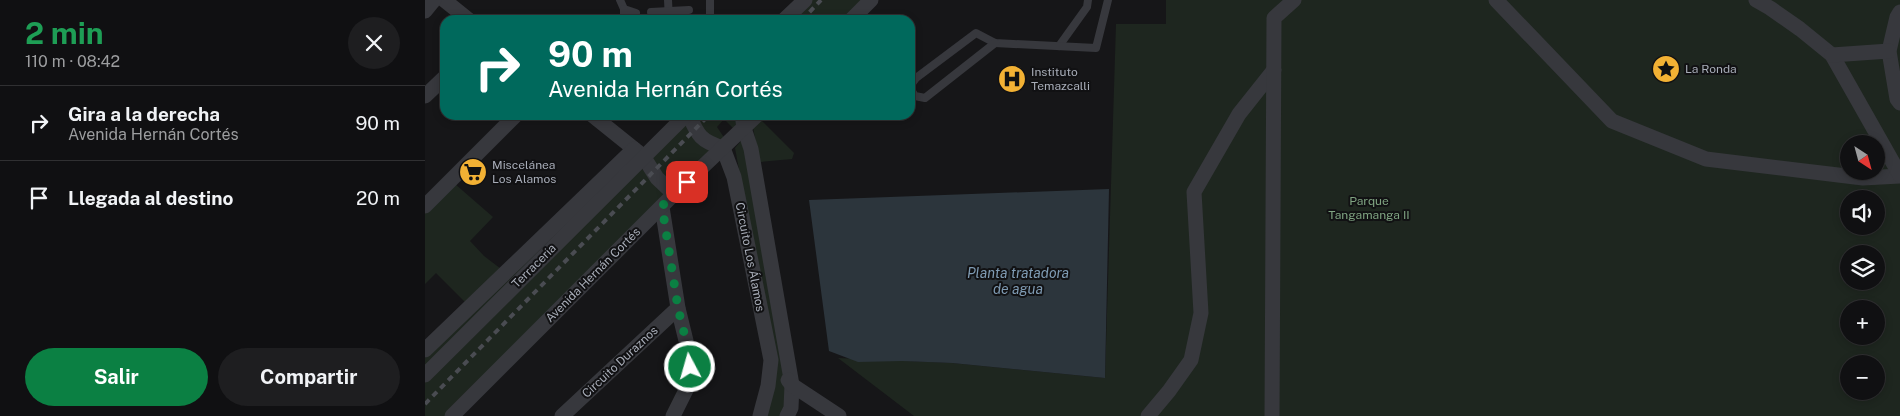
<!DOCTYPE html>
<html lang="es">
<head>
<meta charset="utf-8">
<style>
  :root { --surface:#101012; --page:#1e1e20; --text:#f1f3f6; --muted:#9c9d9f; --line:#303032; --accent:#0b8043 }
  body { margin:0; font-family:"Public Sans",sans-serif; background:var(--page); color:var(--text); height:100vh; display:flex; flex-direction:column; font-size:19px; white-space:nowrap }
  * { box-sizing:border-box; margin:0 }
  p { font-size:16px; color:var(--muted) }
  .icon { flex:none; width:28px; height:28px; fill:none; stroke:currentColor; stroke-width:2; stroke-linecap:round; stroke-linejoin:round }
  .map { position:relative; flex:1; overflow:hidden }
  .side { display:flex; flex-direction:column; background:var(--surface); width:425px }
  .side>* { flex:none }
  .banner { position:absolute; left:15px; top:15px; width:475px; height:105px; border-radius:15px; box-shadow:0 2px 8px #0003,0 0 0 1px var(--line); background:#00695c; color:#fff; overflow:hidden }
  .needle { width:32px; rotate:144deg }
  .controls { position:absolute; left:1415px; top:135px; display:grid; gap:10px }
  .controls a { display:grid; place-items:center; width:45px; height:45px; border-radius:50%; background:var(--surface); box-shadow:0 2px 8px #0003,0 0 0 1px var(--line); font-size:25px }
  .pin { position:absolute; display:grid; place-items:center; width:42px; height:42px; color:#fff; margin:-21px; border-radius:10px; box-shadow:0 2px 8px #0006 }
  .me { position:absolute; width:55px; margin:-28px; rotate:354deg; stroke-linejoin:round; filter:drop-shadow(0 0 4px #0008) }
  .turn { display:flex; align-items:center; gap:18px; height:105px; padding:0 25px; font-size:22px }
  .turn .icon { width:65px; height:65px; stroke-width:2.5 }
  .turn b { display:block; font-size:35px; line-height:42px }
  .round { display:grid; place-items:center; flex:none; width:52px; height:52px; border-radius:26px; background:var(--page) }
  .overview { display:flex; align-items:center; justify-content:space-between; height:85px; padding:0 25px }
  h1 { font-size:30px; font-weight:700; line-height:38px; color:#1e9e55 }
  .action { display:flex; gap:10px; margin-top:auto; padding:10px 25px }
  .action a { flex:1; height:58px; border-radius:30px; background:var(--accent); color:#fff; font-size:20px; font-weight:700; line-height:58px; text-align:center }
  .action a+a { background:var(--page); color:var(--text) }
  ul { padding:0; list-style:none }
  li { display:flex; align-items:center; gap:15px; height:75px; padding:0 25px; border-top:1px solid var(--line) }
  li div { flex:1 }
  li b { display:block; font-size:19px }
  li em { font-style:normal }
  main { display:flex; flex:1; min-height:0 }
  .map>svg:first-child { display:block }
  .green { fill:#1e261f; fill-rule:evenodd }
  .water { fill:#2c353c }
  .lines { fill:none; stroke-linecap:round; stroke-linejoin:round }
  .lane { stroke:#37383d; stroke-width:8 }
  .street { stroke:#37383d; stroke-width:15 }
  .rail { stroke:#4a4c52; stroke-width:4; stroke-dasharray:6 5; stroke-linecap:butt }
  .route { stroke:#0b8043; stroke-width:9; stroke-dasharray:0 16.2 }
  .labels { text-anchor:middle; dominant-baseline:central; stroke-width:4; stroke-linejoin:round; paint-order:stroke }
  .poi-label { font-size:12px; fill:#a8adb8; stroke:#111113; text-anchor:start }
  .park-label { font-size:12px; fill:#7fa381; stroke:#111113 }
  .street-label { font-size:12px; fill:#a8adb8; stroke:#111113 }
  .water-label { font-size:14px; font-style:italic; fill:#7f9bb3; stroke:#111113 }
</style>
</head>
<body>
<main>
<section class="side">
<div class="overview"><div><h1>2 min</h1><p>110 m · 08:42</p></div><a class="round"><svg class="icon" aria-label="close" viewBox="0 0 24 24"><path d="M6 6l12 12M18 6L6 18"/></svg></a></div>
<ul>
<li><svg class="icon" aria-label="right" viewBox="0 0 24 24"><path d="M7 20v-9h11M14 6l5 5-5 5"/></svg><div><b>Gira a la derecha</b><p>Avenida Hernán Cortés</p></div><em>90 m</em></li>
<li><svg class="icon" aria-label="arrive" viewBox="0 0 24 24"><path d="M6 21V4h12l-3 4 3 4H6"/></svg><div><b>Llegada al destino</b></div><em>20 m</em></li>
</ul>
<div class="action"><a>Salir</a><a>Compartir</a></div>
</section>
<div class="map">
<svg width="1475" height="416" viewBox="0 0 1475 416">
  <rect width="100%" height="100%" fill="#161618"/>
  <g class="green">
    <polygon points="385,0 439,0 418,20 364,20"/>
    <path d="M741,0h734v416h-986l-76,-58 114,5 153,15 11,-354h50zM1424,144h27v27h-27zM1424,199h27v27h-27zM1424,254h27v27h-27zM1424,309h27v27h-27zM1424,364h27v27h-27z"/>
    <polygon points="263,115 317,115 309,129 299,119 292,127 300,139 248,191 219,157"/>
    <polygon points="334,118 369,153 367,159 335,162 327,123"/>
    <polygon points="321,135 365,375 357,416 335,416 351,367 310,148"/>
    <polygon points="205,155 241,196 21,416 0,416 0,358"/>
    <polygon points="30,184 68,217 45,241 59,256 80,272 41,303 11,273 0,284 0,213"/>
  </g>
  <polygon class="water" points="684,189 680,378 527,363 477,361 433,362 404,351 384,200"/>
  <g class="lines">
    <g class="lane">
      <polyline points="195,0 199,9 211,13"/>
      <polyline points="243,0 244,20"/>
      <polyline points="285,0 285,20"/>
      <polyline points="226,12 264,10"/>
      <polyline points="199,20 199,9"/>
      <polyline points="634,46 662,7 663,0"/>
      <polyline points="485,86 491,78 551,33 570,43 671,48 683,0"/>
      <polyline points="485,88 490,96 500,98 570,43"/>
    </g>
    <g class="street">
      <polyline points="19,0 44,20"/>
      <polyline points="1071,0 1187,121 1281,159 1438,178 1475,176"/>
      <polyline points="1331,0 1345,8 1375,29 1407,55 1475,175"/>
      <polyline points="0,11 9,0"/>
      <polyline points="1475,12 1472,17 1464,51 1472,99 1475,103"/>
      <polyline points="359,20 380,0"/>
      <polyline points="426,20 446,0"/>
      <polyline points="1407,55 1464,51"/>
      <polyline points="0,96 20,77"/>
      <polyline points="167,115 218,156 232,178 249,194"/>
      <path d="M264,115c9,21 12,26 34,33l11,29 37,183 -3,26 -8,30"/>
      <polyline points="318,121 319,128 326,149 367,385 366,408 362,416"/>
      <polyline points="0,206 91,115"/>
      <polyline points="237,207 253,308 264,353 265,382 248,416"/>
      <polyline points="0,350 209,149"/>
      <polyline points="0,375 261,115"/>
      <polyline points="363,380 367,385 414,416"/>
      <polyline points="27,416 249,194 332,115"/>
      <polyline points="137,416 253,308"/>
      <polyline points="723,416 744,391 766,360 776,313 769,192 814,114 849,70"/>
      <polyline points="847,416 849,18 869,0"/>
    </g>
    <g class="rail">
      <polyline points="377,20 396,0"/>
      <polyline points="0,404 284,115"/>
    </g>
  </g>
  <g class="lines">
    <polyline class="route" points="262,182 237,206 253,308 264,353 265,367"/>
  </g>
  <defs>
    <g id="sight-disc" transform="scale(1.4375)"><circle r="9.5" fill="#f2b134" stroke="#111113"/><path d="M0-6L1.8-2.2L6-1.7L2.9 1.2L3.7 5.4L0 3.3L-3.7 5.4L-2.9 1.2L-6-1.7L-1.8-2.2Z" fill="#111"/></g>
    <g id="hospital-disc" transform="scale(1.4375)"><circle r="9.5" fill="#f2b134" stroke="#111113"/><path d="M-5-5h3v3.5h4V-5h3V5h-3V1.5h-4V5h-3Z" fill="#111"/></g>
    <g id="supermarket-disc" transform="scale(1.4375)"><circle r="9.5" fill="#f2b134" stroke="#111113"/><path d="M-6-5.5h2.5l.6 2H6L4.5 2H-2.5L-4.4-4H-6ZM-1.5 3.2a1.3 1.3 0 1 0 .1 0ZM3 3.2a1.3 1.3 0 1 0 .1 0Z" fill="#111"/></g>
  </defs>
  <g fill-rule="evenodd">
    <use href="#sight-disc" x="1241" y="69"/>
    <use href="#hospital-disc" x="587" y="79"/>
    <use href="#supermarket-disc" x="48" y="172"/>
  </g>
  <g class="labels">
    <g class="poi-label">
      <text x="1260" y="69">La Ronda</text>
      <text x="606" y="72">Instituto<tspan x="606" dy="14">Temazcalli</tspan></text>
      <text x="67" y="165">Miscelánea<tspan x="67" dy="14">Los Alamos</tspan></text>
    </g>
    <g class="park-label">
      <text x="944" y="201">Parque<tspan x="944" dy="14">Tangamanga II</tspan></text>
    </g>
    <g class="street-label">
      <text transform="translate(325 257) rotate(79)">Circuito Los Álamos</text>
      <text transform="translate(109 266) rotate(-45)">Terraceria</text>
      <text transform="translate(168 275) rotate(-45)">Avenida Hernán Cortés</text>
      <text transform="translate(195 362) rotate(-43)">Circuito Duraznos</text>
    </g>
    <g class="water-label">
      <text x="593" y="273">Planta tratadora<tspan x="593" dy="16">de agua</tspan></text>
    </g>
  </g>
</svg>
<div class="controls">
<a><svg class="needle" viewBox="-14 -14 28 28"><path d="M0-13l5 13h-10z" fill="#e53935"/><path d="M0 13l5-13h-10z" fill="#9c9d9f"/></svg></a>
<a><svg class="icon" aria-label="sound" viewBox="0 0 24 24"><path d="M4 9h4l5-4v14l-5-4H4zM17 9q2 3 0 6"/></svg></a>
<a><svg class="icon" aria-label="layers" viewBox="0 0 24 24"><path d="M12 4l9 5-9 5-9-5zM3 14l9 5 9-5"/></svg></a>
<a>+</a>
<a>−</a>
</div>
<div class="pin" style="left:262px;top:182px;background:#d93025"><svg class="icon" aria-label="arrive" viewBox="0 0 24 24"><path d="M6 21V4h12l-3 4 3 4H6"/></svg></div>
<svg class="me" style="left:265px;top:367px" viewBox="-20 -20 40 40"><circle r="17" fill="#0b8043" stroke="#fff" stroke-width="3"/><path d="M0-11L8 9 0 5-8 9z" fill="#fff"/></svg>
<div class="banner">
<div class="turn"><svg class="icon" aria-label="right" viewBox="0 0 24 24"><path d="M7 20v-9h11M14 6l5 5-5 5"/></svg><div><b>90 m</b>Avenida Hernán Cortés</div></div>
</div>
</div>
</main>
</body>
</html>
